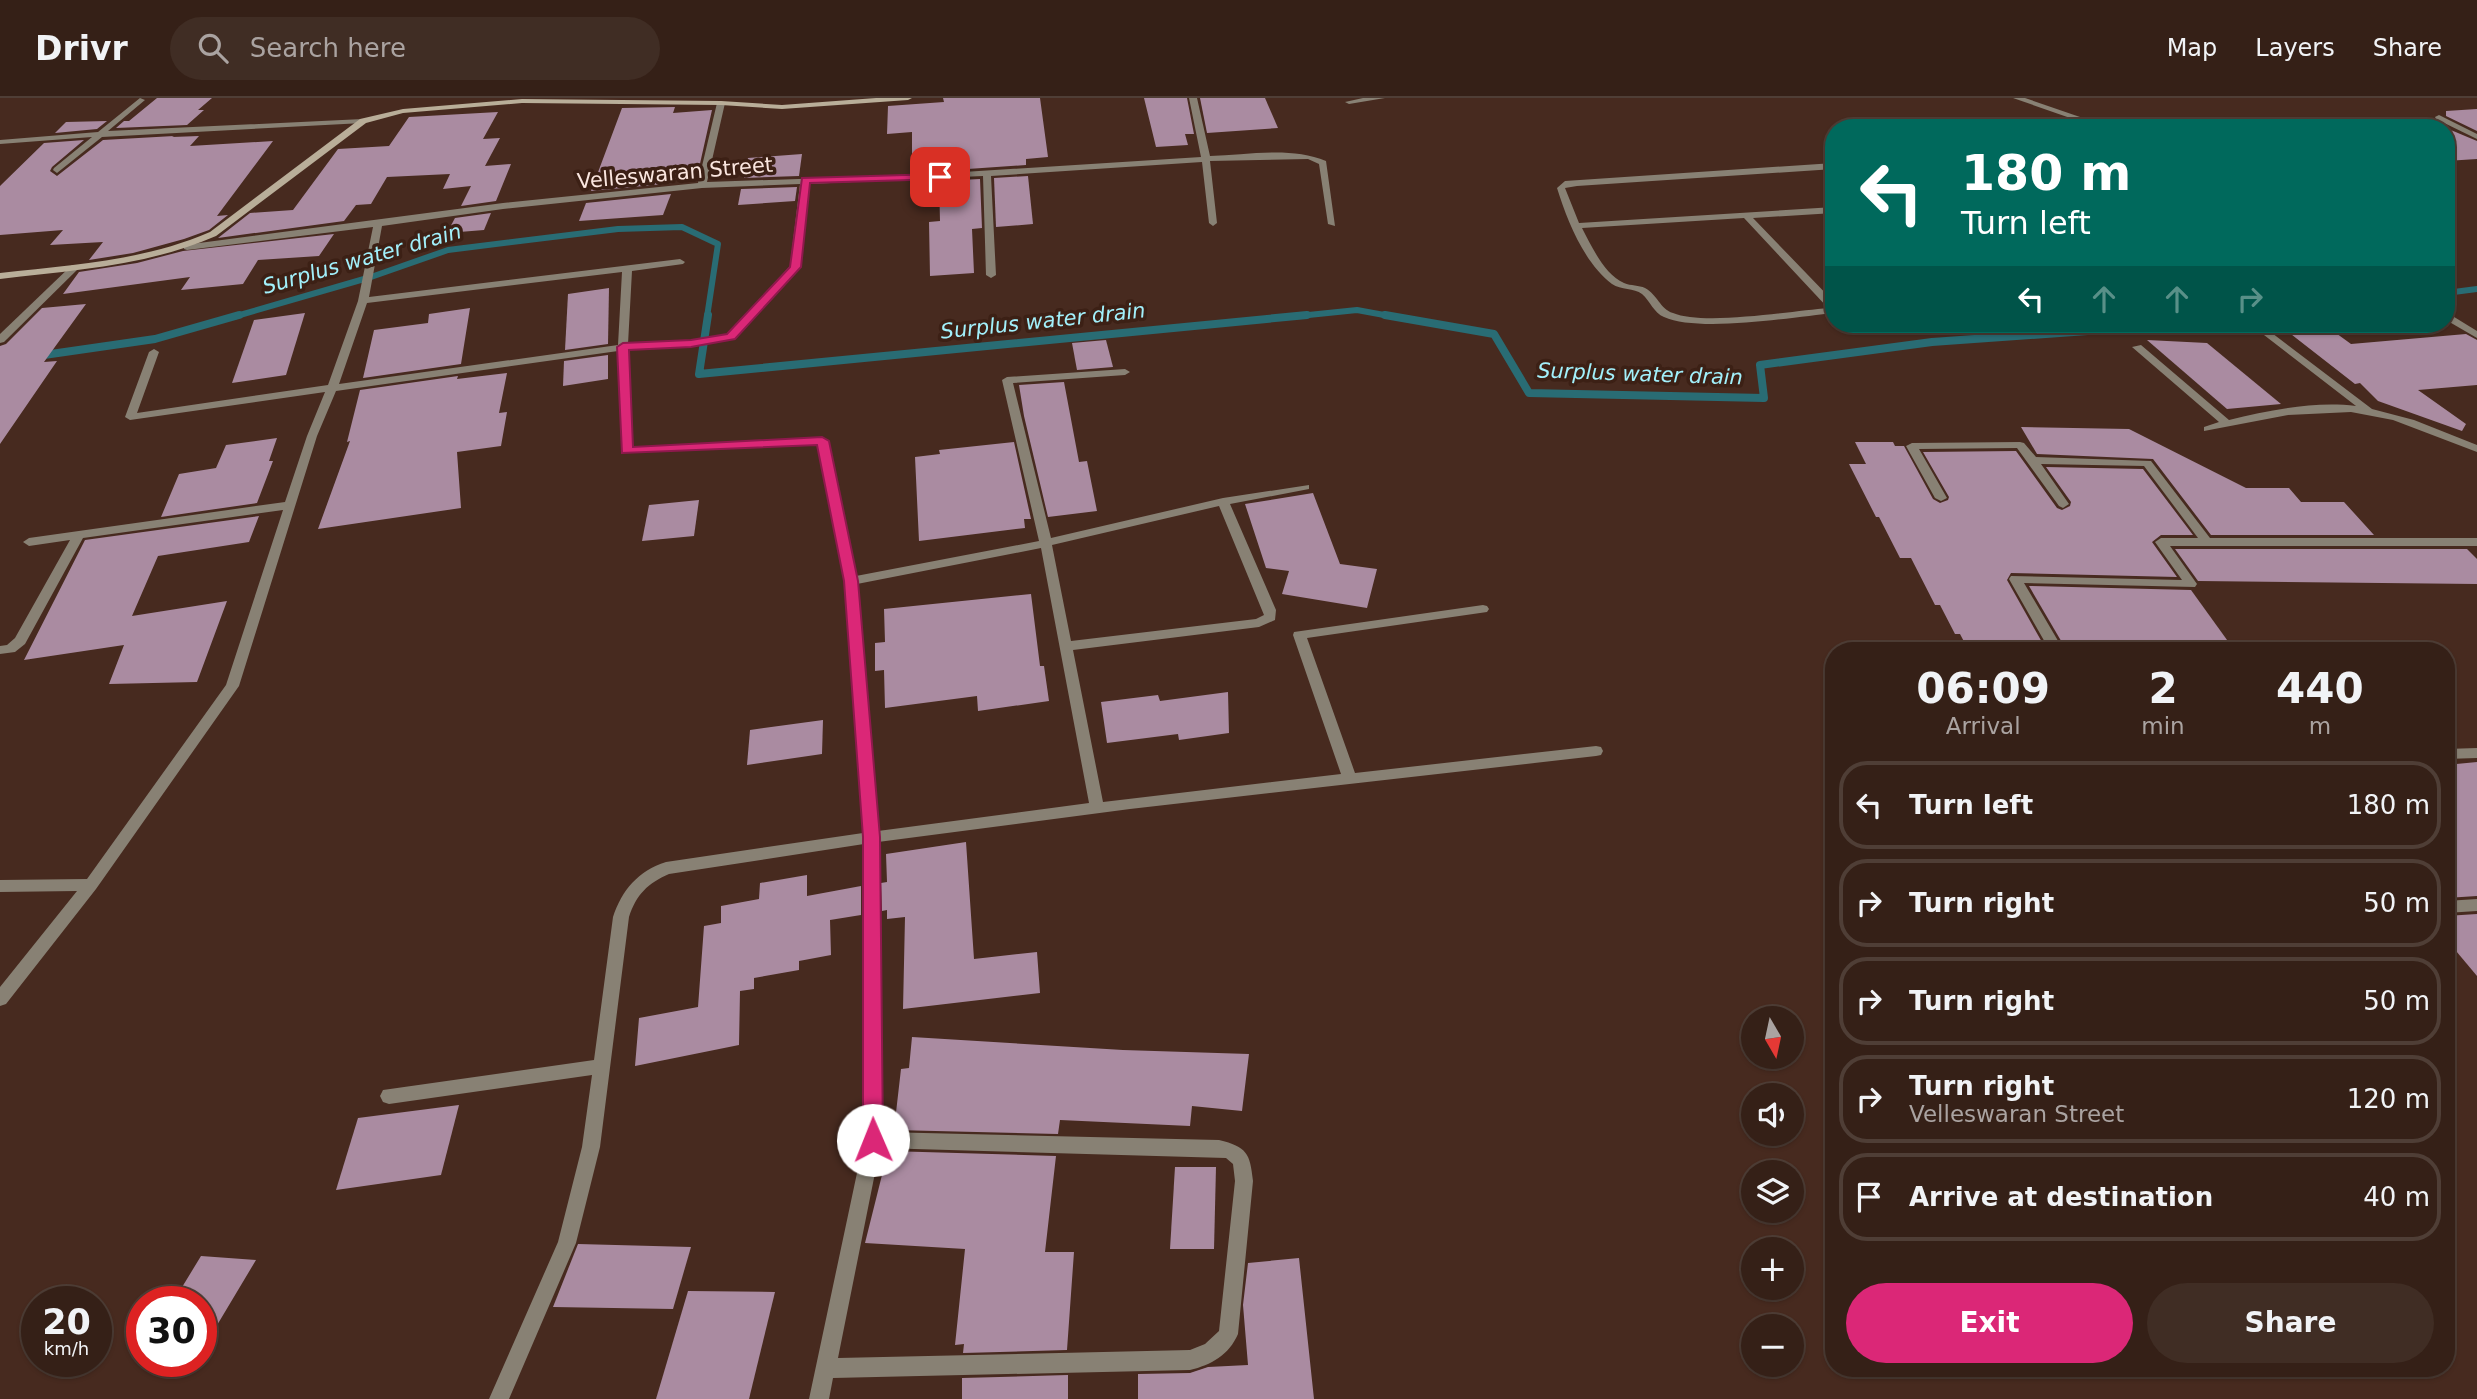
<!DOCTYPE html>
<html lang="en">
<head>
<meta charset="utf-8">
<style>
  :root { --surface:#352017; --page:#402d24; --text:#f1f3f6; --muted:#aaa3a1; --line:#4f3e36; --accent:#db2777 }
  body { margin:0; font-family:"DejaVu Sans",sans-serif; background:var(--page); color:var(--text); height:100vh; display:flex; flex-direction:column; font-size:26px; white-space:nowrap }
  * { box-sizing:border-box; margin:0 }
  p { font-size:23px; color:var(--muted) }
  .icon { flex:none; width:38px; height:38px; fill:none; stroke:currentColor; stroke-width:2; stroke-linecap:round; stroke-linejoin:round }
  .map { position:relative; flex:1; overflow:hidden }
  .sheet { position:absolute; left:1825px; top:544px; width:630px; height:735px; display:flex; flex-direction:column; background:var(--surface); border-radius:28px; box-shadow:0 2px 5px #0004,0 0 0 2px var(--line) }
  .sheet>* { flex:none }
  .guide { position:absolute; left:1825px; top:21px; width:630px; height:214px; border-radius:28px; box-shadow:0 2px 5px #0004,0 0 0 2px var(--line); background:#00695c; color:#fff; overflow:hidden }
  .needle { width:46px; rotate:171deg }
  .controls { position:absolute; left:1741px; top:908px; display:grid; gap:14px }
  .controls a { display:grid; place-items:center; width:63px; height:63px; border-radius:50%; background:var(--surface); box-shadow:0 2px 5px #0004,0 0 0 2px var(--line); font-size:35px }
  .speed { position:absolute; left:21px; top:1188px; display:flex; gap:14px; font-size:35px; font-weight:700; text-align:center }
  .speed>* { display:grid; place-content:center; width:91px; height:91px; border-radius:50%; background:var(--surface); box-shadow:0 2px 5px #0004,0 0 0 2px var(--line); line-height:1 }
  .speed small { font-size:18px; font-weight:400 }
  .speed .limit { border:10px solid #d22; background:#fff; color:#111 }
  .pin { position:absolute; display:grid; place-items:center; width:60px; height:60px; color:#fff; margin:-30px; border-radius:14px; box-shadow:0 4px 10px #0006 }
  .me { position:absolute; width:77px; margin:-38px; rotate:359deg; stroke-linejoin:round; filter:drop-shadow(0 0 5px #0008) }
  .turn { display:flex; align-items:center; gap:24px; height:147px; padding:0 21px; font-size:32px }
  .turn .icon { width:91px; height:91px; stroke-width:2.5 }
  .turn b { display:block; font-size:49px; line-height:60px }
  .lanes { display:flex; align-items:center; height:66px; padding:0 21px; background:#0003; justify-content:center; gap:35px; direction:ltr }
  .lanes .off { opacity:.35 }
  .eta { display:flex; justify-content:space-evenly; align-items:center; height:119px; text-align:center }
  .eta b { font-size:42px; font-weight:600; line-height:49px }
  .button { display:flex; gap:14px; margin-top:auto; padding:14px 21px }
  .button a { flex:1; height:80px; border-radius:42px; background:var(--accent); color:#fff; font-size:28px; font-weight:600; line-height:80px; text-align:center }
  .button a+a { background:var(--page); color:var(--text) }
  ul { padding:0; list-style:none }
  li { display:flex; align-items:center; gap:21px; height:88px; margin:0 14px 10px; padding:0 7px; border:4px solid var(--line); border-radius:28px }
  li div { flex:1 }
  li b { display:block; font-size:26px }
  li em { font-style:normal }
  header { display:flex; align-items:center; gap:42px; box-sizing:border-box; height:98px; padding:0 35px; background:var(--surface); border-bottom:2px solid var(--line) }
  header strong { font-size:33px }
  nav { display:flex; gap:38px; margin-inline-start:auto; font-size:24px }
  .search { width:490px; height:63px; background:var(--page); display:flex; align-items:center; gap:18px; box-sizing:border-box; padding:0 24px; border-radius:38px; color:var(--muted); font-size:26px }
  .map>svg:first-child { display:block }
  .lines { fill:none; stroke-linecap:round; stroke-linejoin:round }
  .stream-far1 { stroke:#296c74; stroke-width:6 }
  .stream { stroke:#296c74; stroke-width:8 }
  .building { fill:#aa8ba1 }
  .street { fill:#888174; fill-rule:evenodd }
  .secondary { fill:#b9ae99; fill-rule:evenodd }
  .route { fill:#db2777; stroke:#8e194d; stroke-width:2 }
  .labels { text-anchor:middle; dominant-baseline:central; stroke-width:7; stroke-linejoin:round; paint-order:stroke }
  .far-street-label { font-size:21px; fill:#fbe7e0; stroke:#3c2015 }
  .far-water-label { font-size:21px; font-style:italic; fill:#a2f0fb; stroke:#3c2015 }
</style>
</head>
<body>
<header>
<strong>Drivr</strong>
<div class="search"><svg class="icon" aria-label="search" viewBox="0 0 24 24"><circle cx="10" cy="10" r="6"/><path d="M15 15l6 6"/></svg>Search here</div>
<nav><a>Map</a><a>Layers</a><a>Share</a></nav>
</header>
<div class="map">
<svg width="2477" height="1301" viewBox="0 0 2477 1301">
  <rect width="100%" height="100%" fill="#472a1f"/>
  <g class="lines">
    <g class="stream-far1">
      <polyline points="2446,195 2477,191"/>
      <polyline points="233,219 371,179 448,152 618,131 682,129 718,146 707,219"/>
      <polyline points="1289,219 1357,212 1395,219"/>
    </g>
    <g class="stream">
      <polyline points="708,217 699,276 1307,217"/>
      <polyline points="1385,217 1494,236 1529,295 1764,300 1760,267 1932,244 2186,226"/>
      <polyline points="37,258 155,241 239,217"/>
    </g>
  </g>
  <g class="building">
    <polygon points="157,0 212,0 198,12 204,12 187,27 116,30 124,23 129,23"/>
    <polygon points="943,0 1040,0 1048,59 1026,61 1026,67 939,73 939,67 912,69 912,34 887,36 888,8 944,4"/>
    <polygon points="1144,0 1187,0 1194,36 1185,36 1188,47 1156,49"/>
    <polygon points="1200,0 1265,0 1278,30 1207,35"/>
    <polygon points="675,9 673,15 712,12 697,79 675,81 674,85 591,93 622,10"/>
    <polygon points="2477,11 2477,33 2446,18 2446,13"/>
    <polygon points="498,14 483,41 500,40 485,68 511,66 496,103 461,108 471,88 443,91 450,76 387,79 371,106 356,107 344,123 218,140 250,115 293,112 338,51 389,48 409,19"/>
    <polygon points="107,23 97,31 55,35 66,24"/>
    <polygon points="2446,30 2477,43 2477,61 2446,63"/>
    <polygon points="174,38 172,39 199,38 190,48 273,43 217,118 228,117 209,132 184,141 133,155 89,162 103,144 50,147 63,132 0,137 0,88 44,45 84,42 52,69 50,73 57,78 103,42"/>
    <polygon points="802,56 799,78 744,80 748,60"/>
    <polygon points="1028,78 1033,126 996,129 994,80"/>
    <polygon points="980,81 982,130 972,131 974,175 930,178 929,124 940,123 939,83"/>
    <polygon points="797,89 795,103 738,107 741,91"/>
    <polygon points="671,96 663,117 579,123 586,105"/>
    <polygon points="491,115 484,132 447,135 455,120"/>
    <polygon points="334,136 319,158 258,162 243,186 181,192 190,179 63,196 79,174 137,165 183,153"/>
    <polygon points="609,190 608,246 565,252 568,196"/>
    <polygon points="86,206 44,264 57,263 0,346 0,248 6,246 42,210"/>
    <polygon points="470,210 461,266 363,280 374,232 428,225 429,216"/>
    <polygon points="305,215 286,277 232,285 254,222"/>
    <polygon points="2329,230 2351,246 2466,236 2477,242 2477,287 2418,292 2466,326 2462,333 2378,303 2360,285 2355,286 2287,233"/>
    <polygon points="1106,242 1113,269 1077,272 1072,245"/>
    <polygon points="2147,242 2207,245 2281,306 2227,311"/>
    <polygon points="608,257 608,281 563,288 564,263"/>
    <polygon points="507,275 499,315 507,314 501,348 457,354 461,410 318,431 350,343 347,344 360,292 458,278 457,281"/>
    <polygon points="1064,284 1079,364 1087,363 1097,413 1048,419 1024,318 1019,287"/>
    <polygon points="2021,329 2129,331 2246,390 2289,390 2301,404 2344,404 2374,437 2211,437 2153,361 2037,356"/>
    <polygon points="277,340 269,363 273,363 257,405 161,419 179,376 216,370 226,347"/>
    <polygon points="1014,344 1031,421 1024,421 1025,430 919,443 915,359 940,356 939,352"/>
    <polygon points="1855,344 1893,344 1895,348 1904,348 1933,401 1940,405 1948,402 1949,399 1923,354 2016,353 2057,410 2062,412 2070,408 2071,404 2046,369 2143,371 2193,437 2161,437 2152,444 2177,479 2011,475 2007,482 2047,553 1969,553 1960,536 1955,536 1940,507 1935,507 1911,460 1900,460 1879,419 1876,419 1849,366 1866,366"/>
    <polygon points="1313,395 1340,466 1377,471 1367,510 1282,496 1289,473 1266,470 1245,406"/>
    <polygon points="699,402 694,438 642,443 649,407"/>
    <polygon points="259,418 249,444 158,458 132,518 227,503 197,584 109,586 124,547 24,562 85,442"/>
    <polygon points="2175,451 2467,451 2477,461 2477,486 2198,483"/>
    <polygon points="2029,488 2191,492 2235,553 2067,553"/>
    <polygon points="1031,496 1040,568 1044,568 1049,603 978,613 977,598 885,610 884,572 875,573 875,545 885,544 884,511"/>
    <polygon points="1228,594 1229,635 1179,642 1178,636 1107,645 1101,604 1158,597 1160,603"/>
    <polygon points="823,622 822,656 747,667 750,632"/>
    <polygon points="2477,664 2477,798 2446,800 2446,667"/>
    <polygon points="966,744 974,861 1037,854 1040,895 903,911 905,819 887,821 887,812 882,813 881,785 887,784 886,756"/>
    <polygon points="807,777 807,798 861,788 861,817 830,822 831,857 799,863 799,872 754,880 754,891 740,893 739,947 635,968 639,920 698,909 704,828 721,825 721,808 759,801 760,785"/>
    <polygon points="2477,816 2477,878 2446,841 2446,818"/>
    <polygon points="912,939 1123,952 1249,956 1242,1013 1192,1008 1190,1028 1060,1022 1058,1036 894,1032 901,971 909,970"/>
    <polygon points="459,1007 441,1077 336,1092 358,1020"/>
    <polygon points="888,1053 1056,1058 1045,1154 1074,1154 1067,1252 963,1255 964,1246 955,1247 965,1151 865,1145"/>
    <polygon points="1175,1069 1216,1069 1214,1151 1170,1151"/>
    <polygon points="578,1146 691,1149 673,1211 553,1209"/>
    <polygon points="201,1158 256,1162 201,1254 201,1204 173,1204"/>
    <polygon points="1299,1160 1314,1301 1138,1301 1138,1276 1190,1275 1208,1269 1248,1267 1243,1207 1248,1165"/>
    <polygon points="688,1193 775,1194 749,1301 656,1301"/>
    <polygon points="1068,1277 1068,1301 962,1301 962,1280"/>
  </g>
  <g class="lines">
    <g class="street">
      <polygon points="140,0 145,2 108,33 363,21 367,23 363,25 102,39 57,75 53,72 54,70 92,39 0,46 0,42 98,34"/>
      <path d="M1189,0h8l13,58c37,-1 81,-10 116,5l9,65 -7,-2 -9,-60 -11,-5 -98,2 7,62 -4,3 -4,-3 -7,-61 -211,14 5,99 -5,3 -5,-3 -3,-99 -174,8 -9,83 -65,72 -45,7 -62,4 4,97 194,-8 30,137 183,-35 -37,-161 5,-3 118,-8 5,3 -5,3 -112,8 38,155 172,-40 86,-13v4l-79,15 46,106 -1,10 -16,7 -186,23 30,152 238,-28 -48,-139 1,-3 189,-27 4,1 2,3 -2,3 -180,26 48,135 241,-27 5,1 2,4 -2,4 -5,1 -466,53 -252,33 4,290 337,8c28,7 31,13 34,41l-15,153c-9,21 -27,31 -48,36l-357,8 -4,21h-20l55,-259v-296l-195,30c-21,9 -33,21 -40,43l-29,230 -24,96 -67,156h-20l69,-157 24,-95 10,-72 -203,29 -6,-2 -3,-6 3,-6 211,-30 19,-143c9,-27 25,-46 53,-55l197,-29 -18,-252 -28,-136 -194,8 -5,-102 -282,40 -19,45 -78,250 -143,203 -90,115 -6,2v-19l77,-96 -77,1v-12l87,-1 139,-194 57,-175 -200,28 -58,106 -10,8 -15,2v-8l7,-1 8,-7 55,-98 -41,6 -6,-4 6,-4 256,-36 22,-66 18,-44 -195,28 -5,-3 24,-65 5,-3 5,3 -22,61 191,-28 30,-84 15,-74 -186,23 -3,-1v-4l319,-42 195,-20 19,-80 4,-2 4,2 -18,79 209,-7 285,-18zM800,86l-10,82 -62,68 -38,6 -62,4 4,-73 51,-7 2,-2 -5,-3 -311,38 13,-71 121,-17 199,-21zM622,174l-4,73 -279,39 28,-81zM1219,408l45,109 -8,4 -185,22 -19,-96zM1041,450l48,255 -211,28 -21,-247zM880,1050l346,10 7,6 2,17 -16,150 -14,13 -15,6 -352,8z"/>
      <polygon points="1363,0 1385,0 1349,6 1345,4"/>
      <polygon points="2013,0 2025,0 2112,30 2099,30"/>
      <polygon points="2439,17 2477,36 2477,41 2436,21 2435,19"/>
      <path d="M1834,65v6l-257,17 -12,2 14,35 255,-16v6l-81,5 81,84v11c-40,4 -135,20 -170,4 -10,-4 -14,-16 -22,-23 -8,-6 -21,-4 -30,-10 -28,-21 -45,-64 -55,-96l8,-7zM1744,120l84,90c-36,3 -124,18 -155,5 -13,-4 -16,-19 -28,-25 -6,-3 -14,-2 -21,-5 -20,-9 -32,-36 -42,-55z"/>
      <polygon points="72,167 80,169 4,244 0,245 0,236"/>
      <polygon points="2446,214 2477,233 2477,240 2446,222"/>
      <path d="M2268,232l104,79 42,11 63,25v7l-84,-32 -42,-8 -63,3 -84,16v-4l15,-5 -87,-75 9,-2 88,75c41,-10 85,-19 127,-14l-92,-71v-4z"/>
      <polygon points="2020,344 2024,345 2036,359 2151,363 2210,440 2477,440 2477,448 2170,448 2197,486 2195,489 2024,485 2064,553 2050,553 2009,481 2011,478 2182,482 2155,444 2161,440 2198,440 2144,368 2041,366 2069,406 2063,410 2059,408 2017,350 1919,351 1947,400 1941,403 1935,400 1906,348 1912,345"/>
      <polygon points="2477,650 2477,660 2446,661 2446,651"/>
      <polygon points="2477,801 2477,813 2446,815 2446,803"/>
    </g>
    <path class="secondary" d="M876,0h36l-4,2 -126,9 -61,-4 -199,-2 -119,10 -37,10 -150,113c-69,30 -142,34 -216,43v-6c72,-8 143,-12 210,-41l150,-113 43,-10 119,-10 199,2 61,4z"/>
  </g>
  <polygon class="route" points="940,76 945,79 943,81 810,85 801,169 735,241 691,249 629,252 633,349 822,339 829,343 858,483 880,739 883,1042 880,1049 873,1052 866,1049 863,1042 863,739 844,483 817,347 622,355 617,249 623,245 691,242 727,236 790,169 802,80"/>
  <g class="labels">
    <g class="far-street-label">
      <text transform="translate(675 75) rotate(-5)">Velleswaran Street</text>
    </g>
    <g class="far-water-label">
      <text transform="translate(362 161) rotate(-16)">Surplus water drain</text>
      <text transform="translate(1043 223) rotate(-6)">Surplus water drain</text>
      <text transform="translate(1640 276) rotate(2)">Surplus water drain</text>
    </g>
  </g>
</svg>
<div class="controls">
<a><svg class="needle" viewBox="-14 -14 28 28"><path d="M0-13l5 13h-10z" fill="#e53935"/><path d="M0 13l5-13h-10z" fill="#aaa3a1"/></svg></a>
<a><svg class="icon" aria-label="sound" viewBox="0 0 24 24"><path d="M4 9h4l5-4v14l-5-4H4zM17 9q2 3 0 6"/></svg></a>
<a><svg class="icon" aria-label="layers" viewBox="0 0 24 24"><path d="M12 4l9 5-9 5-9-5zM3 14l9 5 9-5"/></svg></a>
<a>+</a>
<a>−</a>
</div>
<div class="speed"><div>20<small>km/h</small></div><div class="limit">30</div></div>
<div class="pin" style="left:940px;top:79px;background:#d93025"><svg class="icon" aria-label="arrive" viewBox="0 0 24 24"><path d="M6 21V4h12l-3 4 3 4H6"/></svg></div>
<svg class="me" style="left:873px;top:1042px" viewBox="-20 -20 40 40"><circle r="19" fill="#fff"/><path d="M0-13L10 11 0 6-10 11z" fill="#db2777"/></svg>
<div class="guide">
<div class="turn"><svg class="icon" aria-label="left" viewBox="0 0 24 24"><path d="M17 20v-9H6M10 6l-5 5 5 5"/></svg><div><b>180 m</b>Turn left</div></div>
<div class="lanes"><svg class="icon" aria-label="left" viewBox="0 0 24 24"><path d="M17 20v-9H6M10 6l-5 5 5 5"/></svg><svg class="icon off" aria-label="ahead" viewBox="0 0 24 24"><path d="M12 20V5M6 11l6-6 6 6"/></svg><svg class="icon off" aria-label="ahead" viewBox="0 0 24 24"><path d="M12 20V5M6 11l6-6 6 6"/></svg><svg class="icon off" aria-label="right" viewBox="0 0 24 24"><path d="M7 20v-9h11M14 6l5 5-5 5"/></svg></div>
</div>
<section class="sheet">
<div class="eta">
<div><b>06:09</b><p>Arrival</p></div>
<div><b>2</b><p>min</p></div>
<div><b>440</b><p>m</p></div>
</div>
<ul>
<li><svg class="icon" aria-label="left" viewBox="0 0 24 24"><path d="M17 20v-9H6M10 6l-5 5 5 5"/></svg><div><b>Turn left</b></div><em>180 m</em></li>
<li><svg class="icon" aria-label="right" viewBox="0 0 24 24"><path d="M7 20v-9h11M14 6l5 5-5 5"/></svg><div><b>Turn right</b></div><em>50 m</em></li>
<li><svg class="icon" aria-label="right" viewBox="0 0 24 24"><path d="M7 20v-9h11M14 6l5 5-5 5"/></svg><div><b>Turn right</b></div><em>50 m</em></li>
<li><svg class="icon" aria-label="right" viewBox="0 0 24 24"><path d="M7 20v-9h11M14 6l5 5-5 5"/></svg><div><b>Turn right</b><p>Velleswaran Street</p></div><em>120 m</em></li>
<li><svg class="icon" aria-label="arrive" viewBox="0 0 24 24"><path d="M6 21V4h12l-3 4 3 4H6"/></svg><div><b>Arrive at destination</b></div><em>40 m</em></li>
</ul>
<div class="button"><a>Exit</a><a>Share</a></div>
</section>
</div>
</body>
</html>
